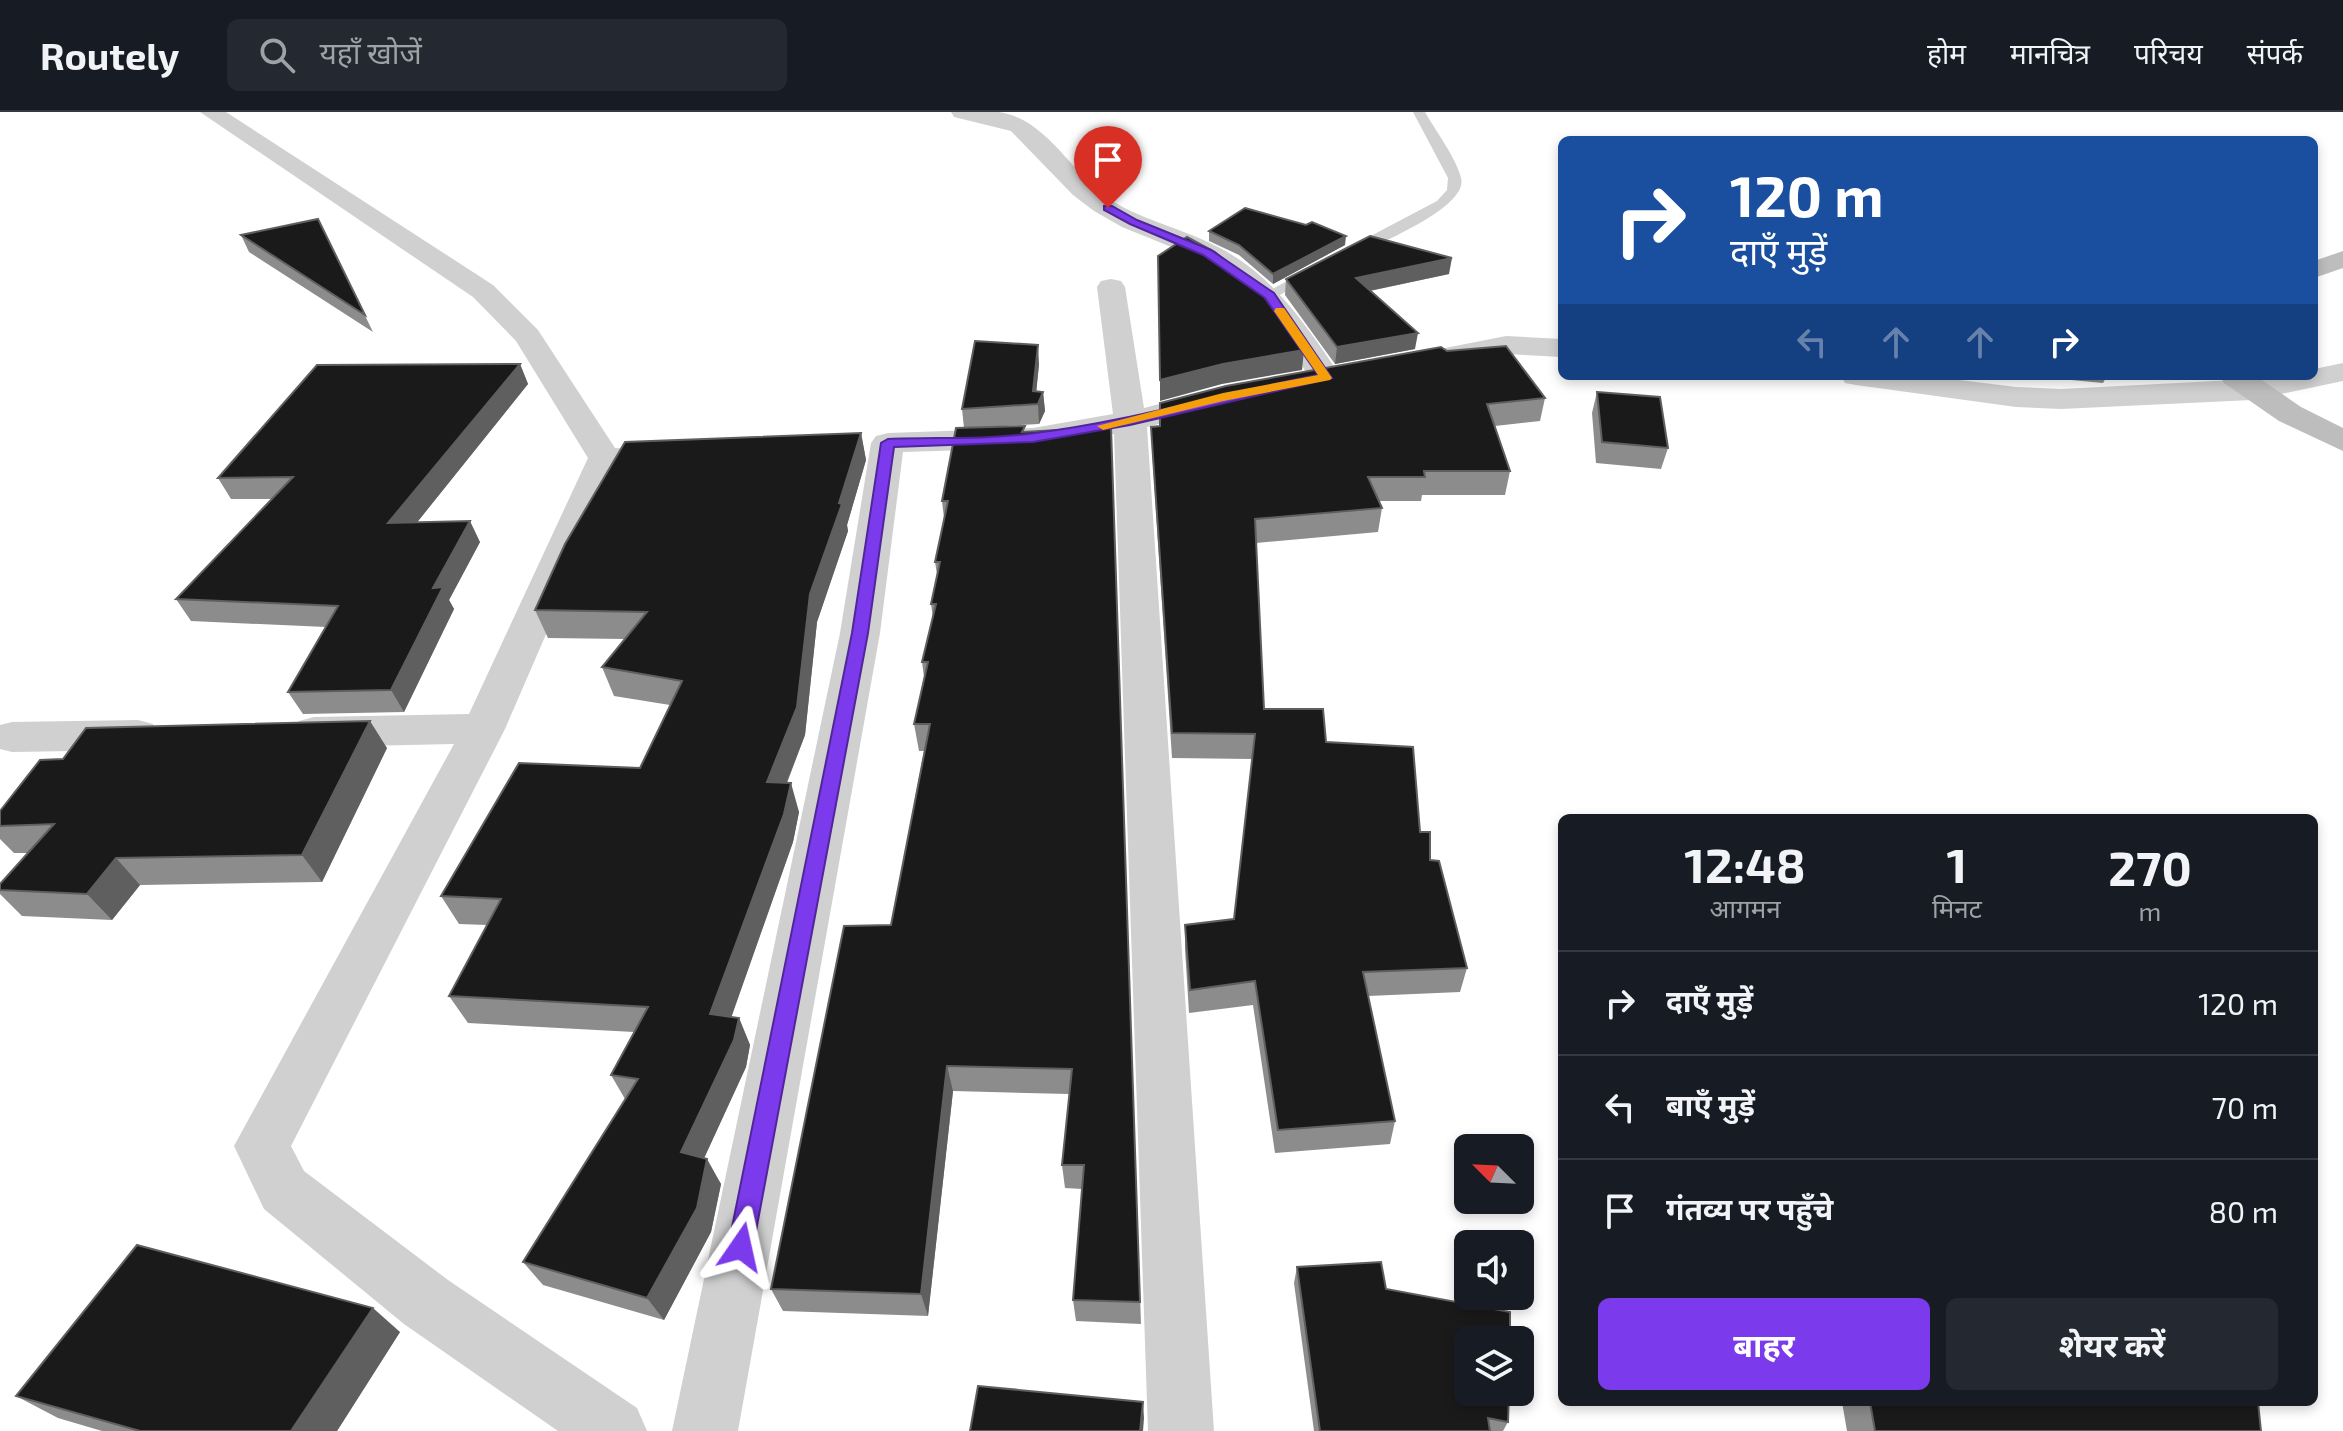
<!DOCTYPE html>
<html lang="hi">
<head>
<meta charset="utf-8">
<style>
  :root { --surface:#171b24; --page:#242831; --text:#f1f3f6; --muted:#9ea1a6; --line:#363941; --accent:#7c3aed }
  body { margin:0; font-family:"Exo 2","Noto Sans Devanagari",sans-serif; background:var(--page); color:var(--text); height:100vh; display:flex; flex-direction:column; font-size:30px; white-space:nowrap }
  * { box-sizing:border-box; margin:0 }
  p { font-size:26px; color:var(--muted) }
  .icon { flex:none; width:44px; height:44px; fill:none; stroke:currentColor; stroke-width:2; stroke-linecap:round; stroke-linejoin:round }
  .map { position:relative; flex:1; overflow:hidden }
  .drawer { position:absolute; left:1558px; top:702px; width:760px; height:592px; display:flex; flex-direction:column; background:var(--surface); border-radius:12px; box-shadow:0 4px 12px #0003 }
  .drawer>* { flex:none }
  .guide { position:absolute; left:1558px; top:24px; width:760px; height:244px; border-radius:12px; box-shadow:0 4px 12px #0003; background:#1a4fa0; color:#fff; overflow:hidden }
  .needle { width:52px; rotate:294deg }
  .buttons { position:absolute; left:1454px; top:1022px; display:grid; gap:16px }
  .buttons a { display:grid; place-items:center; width:80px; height:80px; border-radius:12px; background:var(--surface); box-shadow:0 4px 12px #0003; font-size:40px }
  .pin { position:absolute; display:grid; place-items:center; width:68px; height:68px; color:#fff; margin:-82px -34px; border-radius:50% 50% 50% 0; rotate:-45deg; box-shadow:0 0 8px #0007 }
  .pin .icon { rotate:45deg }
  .me { position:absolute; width:88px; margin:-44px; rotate:11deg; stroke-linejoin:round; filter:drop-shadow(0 0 6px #0008) }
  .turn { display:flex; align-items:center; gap:28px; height:168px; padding:0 40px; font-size:36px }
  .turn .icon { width:104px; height:104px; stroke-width:2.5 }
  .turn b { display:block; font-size:56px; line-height:68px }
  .lanes { display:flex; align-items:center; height:76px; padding:0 40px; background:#0003; justify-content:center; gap:40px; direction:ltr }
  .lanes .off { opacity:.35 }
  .eta { display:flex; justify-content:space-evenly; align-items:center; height:136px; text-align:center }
  .eta b { font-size:48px; font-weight:700; line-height:56px }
  .action { display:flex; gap:16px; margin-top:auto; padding:16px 40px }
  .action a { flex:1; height:92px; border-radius:12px; background:var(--accent); color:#fff; font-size:32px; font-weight:700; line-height:92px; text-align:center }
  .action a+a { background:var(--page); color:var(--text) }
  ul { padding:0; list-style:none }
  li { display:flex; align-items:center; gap:24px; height:104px; padding:0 40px; border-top:2px solid var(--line) }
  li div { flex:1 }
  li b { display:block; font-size:30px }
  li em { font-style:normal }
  header { display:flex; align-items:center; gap:48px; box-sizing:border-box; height:112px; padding:0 40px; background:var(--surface); border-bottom:2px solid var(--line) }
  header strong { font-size:38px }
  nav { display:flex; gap:44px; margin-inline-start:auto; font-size:28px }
  .search { width:560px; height:72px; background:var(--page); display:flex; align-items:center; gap:20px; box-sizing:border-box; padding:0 28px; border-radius:12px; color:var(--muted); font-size:30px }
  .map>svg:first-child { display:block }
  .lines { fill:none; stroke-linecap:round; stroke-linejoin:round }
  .lane { fill:#d0d0d0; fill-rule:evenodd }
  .street { fill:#d0d0d0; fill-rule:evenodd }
  .secondary { fill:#bdbdbd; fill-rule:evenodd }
  .wall { fill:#8c8c8c }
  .shaded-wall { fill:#5f5f5f }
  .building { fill:#1a1a1a; stroke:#5f5f5f; stroke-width:2 }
  .route { fill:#7c3aed; stroke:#51269a; stroke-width:2 }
  .slow { fill:#f59e0b }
</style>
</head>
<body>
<header>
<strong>Routely</strong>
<div class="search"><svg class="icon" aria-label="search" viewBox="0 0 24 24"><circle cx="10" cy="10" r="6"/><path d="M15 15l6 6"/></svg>यहाँ खोजें</div>
<nav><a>होम</a><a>मानचित्र</a><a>परिचय</a><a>संपर्क</a></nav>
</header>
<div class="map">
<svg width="2343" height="1319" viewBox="0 0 2343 1319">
  <rect width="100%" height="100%" fill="#fff"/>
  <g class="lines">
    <g class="lane">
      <path d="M1413,0h12c10,18 32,47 36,66 8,29 -82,65 -105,77h-10v-6l91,-48 10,-11 1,-12z"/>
      <polygon points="1315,154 1320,156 1320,162 1274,186 1264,186 1261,183"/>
    </g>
    <g class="street">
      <polygon points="200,0 226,0 493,173 538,218 615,336 646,338 651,345 646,352 618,356 505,617 291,1034 304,1059 448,1168 637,1296 647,1319 558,1319 404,1212 264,1097 234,1034 454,632 314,635 299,631 293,620 299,609 314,605 469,602 588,346 516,229 473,185"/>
      <path d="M951,0c16,0 33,0 48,0 50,8 73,64 113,89 33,20 72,28 106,46 57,29 89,80 124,131l-5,7 -11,2 -11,-2 -50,-73 -30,-31 -39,-24 -74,-30 -28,-16 -21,-16 -62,-64 -57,-14z"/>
      <polygon points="1111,167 1121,169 1125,175 1144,296 1216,277 1227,280 1232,287 1227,294 1147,315 1214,1319 1148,1319 1114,322 1033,336 903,340 880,521 738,1319 672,1319 840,521 871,331 876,324 888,321 1033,316 1113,302 1097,175 1101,169"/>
      <polygon points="1506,224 1562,227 1562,245 1506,242 1441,254 1430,251 1426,245 1430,239"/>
      <polygon points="2343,251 2343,269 2252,288 2061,297 2016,295 1856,273 1845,271 1841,264 1928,264 2016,275 2061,277 2314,264 2314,257"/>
      <polygon points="138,608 153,612 159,623 153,634 138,638 12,640 0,637 0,613 12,610"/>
    </g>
    <g class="secondary">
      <polygon points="2343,139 2343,156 2314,166 2314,149"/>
      <polygon points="2220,264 2256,264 2301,295 2343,316 2343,339 2279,309 2224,271"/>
    </g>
  </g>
  <g class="wall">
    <polygon points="318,107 373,220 249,140 241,123"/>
    <polygon points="1209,119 1345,133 1273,172 1239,143 1209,129"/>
    <polygon points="1449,162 1370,179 1415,237 1335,252 1285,183 1286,167"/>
    <polygon points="1447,239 1545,286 1540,309 1495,314 1510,359 1505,383 1422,383 1421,389 1378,389 1382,396 1378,420 1256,431 1264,597 1326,630 1420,720 1467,856 1460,880 1368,884 1395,1009 1390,1032 1275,1041 1253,893 1189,901 1185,837 1185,813 1234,807 1252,647 1172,646 1152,338 1151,315 1160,314"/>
    <polygon points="520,252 528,272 417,410 480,430 449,488 454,497 404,600 303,602 288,580 326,515 191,509 176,487 272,387 231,387 218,366"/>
    <polygon points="1039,252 1036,280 1043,280 1045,299 1039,312 986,315 1025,320 1111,315 1141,1212 1076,1209 1073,1188 1082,1077 1065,1076 1062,1053 1069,982 953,979 928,1204 783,1199 771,1177 891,813 924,639 919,639 914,612 924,565 922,550 933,506 931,492 937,462 935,450 944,406 942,389 964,316 962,297"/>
    <polygon points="2030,264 2107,264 2103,271"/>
    <polygon points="1597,280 1668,336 1661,357 1596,351 1592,301"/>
    <polygon points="861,321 866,348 847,413 848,419 817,510 805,623 787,671 799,700 793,730 731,905 739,906 750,933 746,955 704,1046 721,1072 711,1120 664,1208 543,1173 523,1150 625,987 611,963 634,920 468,911 449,884 487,813 459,812 441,784 640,656 670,593 614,584 602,555 625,527 548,526 535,498"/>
    <polygon points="387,636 322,770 140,773 112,808 22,804 0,782 0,772 28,741 14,741 0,727 0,699"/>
    <polygon points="1297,1155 1386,1177 1508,1310 1503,1319 1314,1319 1294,1171"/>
    <polygon points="400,1220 337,1319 102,1319 58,1306 16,1284"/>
    <polygon points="1842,1290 2258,1290 2261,1319 1847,1319"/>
  </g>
  <g class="shaded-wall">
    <polygon points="1346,124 1345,133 1273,172 1273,162"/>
    <polygon points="1452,146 1449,162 1354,182 1356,166"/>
    <polygon points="1418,221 1415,237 1335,252 1337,235"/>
    <polygon points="1038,233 1039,252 1035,293 1033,279"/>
    <polygon points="1304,238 1302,258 1222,272 1160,289 1160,268 1223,252"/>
    <polygon points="520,252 528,272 399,433 388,411"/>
    <polygon points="1043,280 1045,299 1039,312 1038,292"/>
    <polygon points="861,321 866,348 847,413 848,419 817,510 805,623 776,698 767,670 810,482"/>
    <polygon points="470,409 480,430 449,488 454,497 404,600 391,578 433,476"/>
    <polygon points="370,609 387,636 322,770 302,743"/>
    <polygon points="791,671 799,700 793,730 723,929 710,902"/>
    <polygon points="116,746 140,773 112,808 87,782"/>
    <polygon points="739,906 750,933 746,955 695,1066 681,1040"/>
    <polygon points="947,954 953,979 928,1204 921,1182"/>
    <polygon points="707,1047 721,1072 711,1120 664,1208 647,1186"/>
    <polygon points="373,1196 400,1220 337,1319 291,1319"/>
    <polygon points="1143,1290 1144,1306 1143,1319 1140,1319"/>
  </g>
  <g class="building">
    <polygon points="1245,96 1306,113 1312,110 1346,124 1273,162 1239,133 1209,119"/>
    <polygon points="318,107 365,203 241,123"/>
    <polygon points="1370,124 1452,146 1356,166 1418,221 1337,235 1286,167"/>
    <polygon points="1187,125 1215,140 1259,178 1304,238 1223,252 1160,268 1158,144"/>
    <polygon points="975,229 1038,233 1033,279 1043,280 1038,292 962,297"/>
    <polygon points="1506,234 1545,286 1487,292 1510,359 1424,359 1425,365 1368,365 1382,396 1255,407 1264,597 1323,597 1326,630 1413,635 1420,720 1430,720 1430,748 1439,749 1467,856 1363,860 1395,1009 1278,1018 1255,869 1190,878 1185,813 1234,807 1255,622 1172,621 1151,315 1160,314 1160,291 1226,274 1441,235 1447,239"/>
    <polygon points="520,252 388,411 470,409 433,476 443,475 391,578 288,580 338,494 176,487 293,365 218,366 317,253"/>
    <polygon points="1597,280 1660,285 1668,336 1602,330"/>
    <polygon points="1025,314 1022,320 1111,315 1140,1190 1073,1188 1084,1053 1062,1053 1072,957 947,954 921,1182 771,1177 844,814 891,813 930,612 914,612 928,550 922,550 936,492 931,492 940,450 935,450 948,389 942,389 956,316"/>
    <polygon points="861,321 839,391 842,392 810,482 797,595 767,670 791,671 784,702 710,902 739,906 734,928 681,1040 707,1047 697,1096 647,1186 523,1150 638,967 611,963 648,895 449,884 501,787 441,784 519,651 640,656 682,569 602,555 647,500 535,498 565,432 625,330"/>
    <polygon points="370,609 302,743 116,746 87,782 0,778 0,772 54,712 0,714 0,699 40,648 63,647 86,616"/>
    <polygon points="137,1133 373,1196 291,1319 140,1319 16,1284"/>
    <polygon points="1381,1150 1386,1177 1510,1200 1510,1228 1468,1228 1468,1280 1509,1280 1508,1310 1488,1306 1490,1319 1320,1319 1297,1155"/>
    <polygon points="978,1274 1143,1290 1140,1319 970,1319"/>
    <polygon points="1870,1290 2258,1290 2261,1319 1875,1319"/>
  </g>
  <path class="route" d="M1104,94h8l25,14 74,30 63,43 58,85 -202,47 -97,17 -139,5 -26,186 -115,614 -3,9 -9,3 -9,-3 -4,-9 124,-614 29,-190 7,-4c48,-2 99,1 147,-6 96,-12 188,-40 283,-58l-53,-77 -62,-43 -73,-31 -26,-14z"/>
  <polygon class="slow" points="1276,196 1284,196 1332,266 1330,268 1223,289 1103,318 1097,314 1223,281 1318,263 1274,199"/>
</svg>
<div class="buttons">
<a><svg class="needle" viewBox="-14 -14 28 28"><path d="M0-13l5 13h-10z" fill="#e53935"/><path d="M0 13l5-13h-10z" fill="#9ea1a6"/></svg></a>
<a><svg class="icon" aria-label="sound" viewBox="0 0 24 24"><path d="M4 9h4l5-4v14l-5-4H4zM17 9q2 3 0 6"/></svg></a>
<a><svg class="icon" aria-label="layers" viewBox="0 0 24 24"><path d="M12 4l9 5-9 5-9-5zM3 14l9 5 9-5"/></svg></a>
</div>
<div class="pin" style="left:1108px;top:96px;background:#d93025"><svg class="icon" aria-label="arrive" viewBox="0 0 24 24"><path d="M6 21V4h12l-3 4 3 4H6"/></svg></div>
<svg class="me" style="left:741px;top:1135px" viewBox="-20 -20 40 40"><path d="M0-17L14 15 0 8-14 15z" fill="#7c3aed" stroke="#fff" stroke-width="4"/></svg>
<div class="guide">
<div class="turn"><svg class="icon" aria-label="right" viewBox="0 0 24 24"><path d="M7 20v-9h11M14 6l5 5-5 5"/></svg><div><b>120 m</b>दाएँ मुड़ें</div></div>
<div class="lanes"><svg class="icon off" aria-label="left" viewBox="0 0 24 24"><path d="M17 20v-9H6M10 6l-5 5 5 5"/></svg><svg class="icon off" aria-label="ahead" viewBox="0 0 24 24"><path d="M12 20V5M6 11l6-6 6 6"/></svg><svg class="icon off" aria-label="ahead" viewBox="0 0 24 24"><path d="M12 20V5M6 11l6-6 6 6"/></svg><svg class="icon" aria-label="right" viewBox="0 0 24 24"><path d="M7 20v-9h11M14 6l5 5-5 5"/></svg></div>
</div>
<section class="drawer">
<div class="eta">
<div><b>12:48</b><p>आगमन</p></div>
<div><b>1</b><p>मिनट</p></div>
<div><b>270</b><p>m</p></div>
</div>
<ul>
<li><svg class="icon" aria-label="right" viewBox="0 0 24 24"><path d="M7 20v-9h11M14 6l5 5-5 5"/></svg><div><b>दाएँ मुड़ें</b></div><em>120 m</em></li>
<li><svg class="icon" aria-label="left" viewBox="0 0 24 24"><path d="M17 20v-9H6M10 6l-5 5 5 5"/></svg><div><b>बाएँ मुड़ें</b></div><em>70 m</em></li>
<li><svg class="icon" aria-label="arrive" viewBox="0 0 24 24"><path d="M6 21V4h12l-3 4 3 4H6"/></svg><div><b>गंतव्य पर पहुँचे</b></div><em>80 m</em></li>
</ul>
<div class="action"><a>बाहर</a><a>शेयर करें</a></div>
</section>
</div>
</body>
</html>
